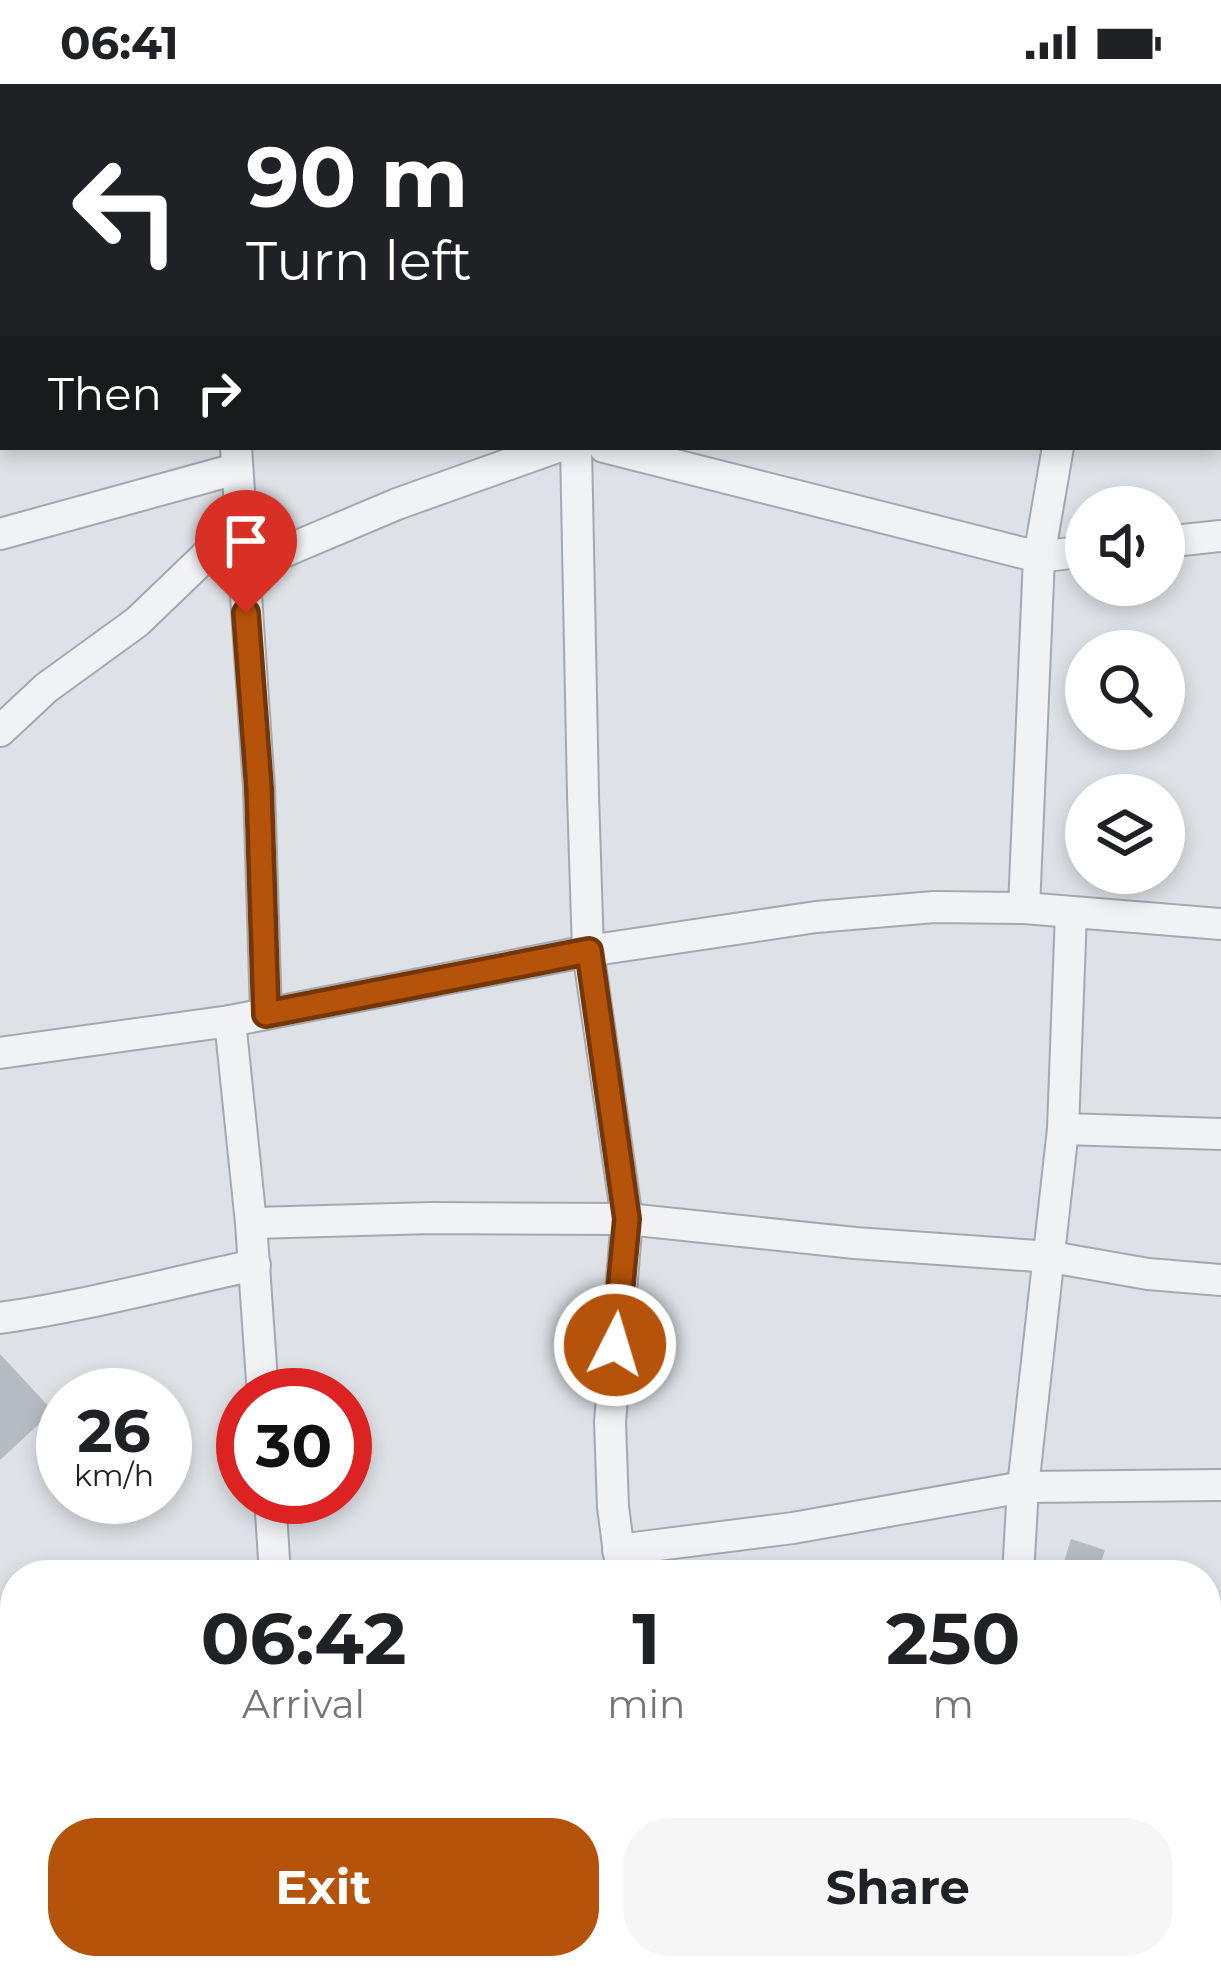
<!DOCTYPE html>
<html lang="en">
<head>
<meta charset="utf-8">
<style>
  :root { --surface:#fff; --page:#f6f6f6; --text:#202124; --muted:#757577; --accent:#b45309 }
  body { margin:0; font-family:Montserrat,sans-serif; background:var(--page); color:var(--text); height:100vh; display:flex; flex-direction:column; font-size:45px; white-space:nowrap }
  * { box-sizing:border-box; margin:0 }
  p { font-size:39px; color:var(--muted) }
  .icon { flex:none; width:66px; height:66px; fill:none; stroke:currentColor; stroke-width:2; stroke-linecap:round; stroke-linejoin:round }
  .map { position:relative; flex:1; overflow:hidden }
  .side { position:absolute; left:0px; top:1476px; width:1221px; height:420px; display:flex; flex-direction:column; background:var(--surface); border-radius:48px 48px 0 0; box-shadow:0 6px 18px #0003 }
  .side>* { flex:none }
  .top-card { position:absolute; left:0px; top:0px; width:1221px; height:366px; box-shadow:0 6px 18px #0003; background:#202124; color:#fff; overflow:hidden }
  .buttons { position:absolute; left:1065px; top:402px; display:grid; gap:24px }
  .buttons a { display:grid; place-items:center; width:120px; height:120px; border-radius:50%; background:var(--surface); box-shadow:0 6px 18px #0003; font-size:60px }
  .speed { position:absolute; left:36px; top:1284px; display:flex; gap:24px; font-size:60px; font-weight:700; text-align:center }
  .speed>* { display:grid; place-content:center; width:156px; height:156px; border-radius:50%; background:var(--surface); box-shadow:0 6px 18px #0003; line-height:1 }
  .speed small { font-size:30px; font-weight:400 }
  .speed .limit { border:18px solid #d22; background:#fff; color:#111 }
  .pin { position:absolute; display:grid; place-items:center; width:102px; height:102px; color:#fff; margin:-123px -51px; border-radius:50% 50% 50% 0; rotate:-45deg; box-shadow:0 0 12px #0007 }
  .pin .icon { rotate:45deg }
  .me { position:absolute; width:132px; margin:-66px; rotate:5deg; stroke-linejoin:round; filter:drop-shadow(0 0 9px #0008) }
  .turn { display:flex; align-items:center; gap:42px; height:252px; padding:0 48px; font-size:54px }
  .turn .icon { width:156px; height:156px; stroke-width:2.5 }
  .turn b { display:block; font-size:84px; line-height:102px }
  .then { display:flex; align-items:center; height:114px; padding:0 48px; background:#0003; gap:24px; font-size:45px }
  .eta { display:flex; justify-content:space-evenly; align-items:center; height:204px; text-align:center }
  .eta b { font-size:72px; font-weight:700; line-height:84px }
  .cta { display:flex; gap:24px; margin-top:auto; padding:24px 48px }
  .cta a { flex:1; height:138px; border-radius:48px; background:var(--accent); color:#fff; font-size:48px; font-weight:700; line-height:138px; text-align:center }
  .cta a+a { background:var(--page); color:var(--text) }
  .status { display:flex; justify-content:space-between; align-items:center; height:84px; padding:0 60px; background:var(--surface); direction:ltr }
  .status svg { height:33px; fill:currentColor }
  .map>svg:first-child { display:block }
  .building { fill:#b6bac3 }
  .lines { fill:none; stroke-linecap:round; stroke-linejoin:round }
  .minor-casing { stroke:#a4a8b0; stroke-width:34 }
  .minor { stroke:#f0f2f5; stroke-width:30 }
  .route-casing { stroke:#753606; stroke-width:30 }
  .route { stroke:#b45309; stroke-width:21 }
</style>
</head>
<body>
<div class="status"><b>06:41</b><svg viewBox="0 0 49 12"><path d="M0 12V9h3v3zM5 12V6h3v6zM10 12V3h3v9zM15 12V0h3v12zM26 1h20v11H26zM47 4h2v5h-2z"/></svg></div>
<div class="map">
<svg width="1221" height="1896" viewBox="0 0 1221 1896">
  <rect width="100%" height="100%" fill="#dee1e6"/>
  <g class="building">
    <polygon points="0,1270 53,1327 0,1376"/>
    <polygon points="1071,1455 1105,1466 1097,1491 1060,1491"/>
  </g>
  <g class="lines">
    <g class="minor-casing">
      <g id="minor">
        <polyline points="61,0 61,3"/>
        <polyline points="1062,0 1062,3"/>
        <polyline points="235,3 235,0"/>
        <polyline points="575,3 576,0"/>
        <polyline points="0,112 3,112"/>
        <polyline points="1218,188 1221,188"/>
        <polyline points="236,363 259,704 266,930"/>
        <polyline points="576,363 583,711 588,867 627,1135 610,1338 613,1423 622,1491"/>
        <polyline points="604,363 1039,473 1086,467"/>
        <polyline points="0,450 236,385"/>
        <polyline points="1164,458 1221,452"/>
        <polyline points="243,485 397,420 557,363"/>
        <polyline points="0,647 46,604 137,538 239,440"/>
        <polyline points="1024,824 1039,473 1058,363"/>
        <polyline points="230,937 251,1139 263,1311"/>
        <polyline points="0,969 230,937 588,867 816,833 934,823 1024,824 1221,840"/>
        <polyline points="1063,1045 1221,1050"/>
        <polyline points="251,1139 431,1134 627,1135 855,1159 1051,1173 1148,1190 1221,1196"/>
        <path d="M0,1234c86,-12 170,-35 255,-53"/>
        <polyline points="270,1413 275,1491"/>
        <polyline points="618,1466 793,1444 1023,1403 1221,1401"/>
        <polyline points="1018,1491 1023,1403 1063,1045 1071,828"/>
        <polyline points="0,1547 15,1546"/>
        <polyline points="1206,1606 1221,1604"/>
        <polyline points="0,1757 15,1756"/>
        <polyline points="1206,1876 1221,1880"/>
        <polyline points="699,1881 701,1896"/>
        <polyline points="1072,1881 1076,1896"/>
        <polyline points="250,1896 408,1881"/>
      </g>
    </g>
    <use href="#minor" class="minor"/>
  </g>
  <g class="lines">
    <g class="route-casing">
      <polyline id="route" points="246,529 259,704 266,930 589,867 627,1135 615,1261"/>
    </g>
    <use href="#route" class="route"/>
  </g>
</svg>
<div class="buttons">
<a><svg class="icon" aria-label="sound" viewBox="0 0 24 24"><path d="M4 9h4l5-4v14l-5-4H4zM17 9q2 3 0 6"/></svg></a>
<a><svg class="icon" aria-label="search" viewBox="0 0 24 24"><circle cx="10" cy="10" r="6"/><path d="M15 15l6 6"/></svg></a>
<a><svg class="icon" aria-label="layers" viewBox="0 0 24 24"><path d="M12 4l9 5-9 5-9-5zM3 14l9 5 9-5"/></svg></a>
</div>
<div class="speed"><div>26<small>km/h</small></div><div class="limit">30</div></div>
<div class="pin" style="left:246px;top:529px;background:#d93025"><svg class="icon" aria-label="arrive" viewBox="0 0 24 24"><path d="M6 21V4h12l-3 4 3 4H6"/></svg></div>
<svg class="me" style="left:615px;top:1261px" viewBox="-20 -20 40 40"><circle r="17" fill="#b45309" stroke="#fff" stroke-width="3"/><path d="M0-11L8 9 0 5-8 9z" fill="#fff"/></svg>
<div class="top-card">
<div class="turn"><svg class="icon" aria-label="left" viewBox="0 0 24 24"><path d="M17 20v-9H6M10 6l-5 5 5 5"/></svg><div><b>90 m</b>Turn left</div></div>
<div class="then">Then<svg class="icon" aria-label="right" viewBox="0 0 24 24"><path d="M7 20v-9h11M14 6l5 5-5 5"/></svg></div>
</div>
<section class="side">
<div class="eta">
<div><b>06:42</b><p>Arrival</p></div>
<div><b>1</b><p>min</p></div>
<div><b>250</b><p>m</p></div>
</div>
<div class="cta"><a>Exit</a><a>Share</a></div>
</section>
</div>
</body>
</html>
